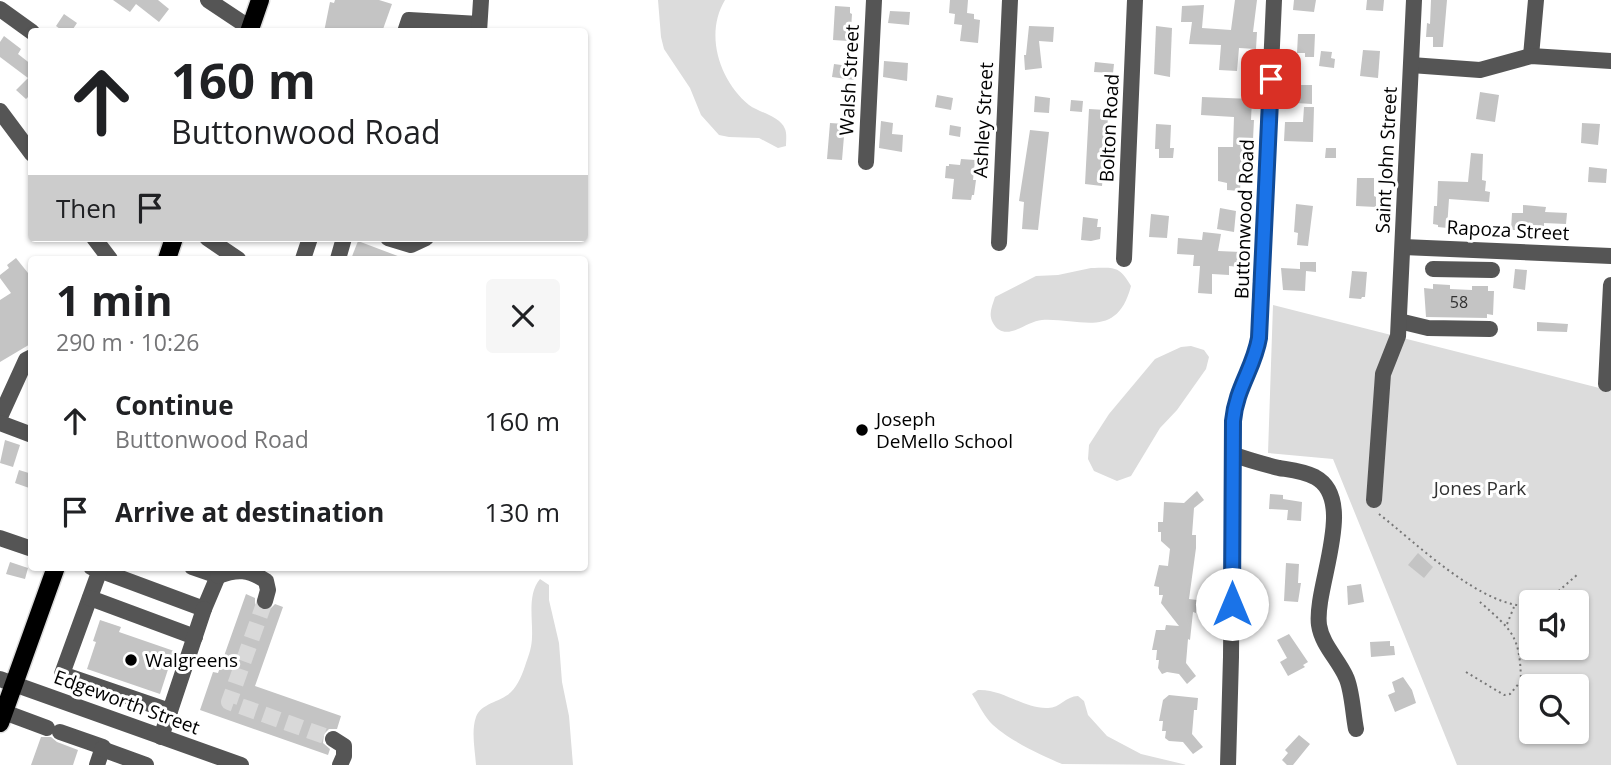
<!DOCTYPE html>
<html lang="en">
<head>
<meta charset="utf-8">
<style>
  :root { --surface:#fff; --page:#f6f6f6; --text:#202124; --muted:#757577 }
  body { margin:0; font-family:"Open Sans",sans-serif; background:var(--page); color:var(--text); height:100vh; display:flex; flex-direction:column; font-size:26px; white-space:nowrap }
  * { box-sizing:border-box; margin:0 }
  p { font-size:23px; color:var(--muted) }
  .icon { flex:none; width:38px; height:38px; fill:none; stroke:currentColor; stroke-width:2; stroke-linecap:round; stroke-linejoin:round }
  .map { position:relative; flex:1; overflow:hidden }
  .sheet { position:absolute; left:28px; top:256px; width:560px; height:315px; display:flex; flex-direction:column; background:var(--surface); border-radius:7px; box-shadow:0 2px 5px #0004 }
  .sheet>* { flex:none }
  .hud { position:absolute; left:28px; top:28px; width:560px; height:214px; border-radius:7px; box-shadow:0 2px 5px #0004; background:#fff; color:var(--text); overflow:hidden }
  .fabs { position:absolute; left:1519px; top:590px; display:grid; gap:14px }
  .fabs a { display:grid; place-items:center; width:70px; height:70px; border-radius:7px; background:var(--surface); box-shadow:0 2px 5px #0004; font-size:35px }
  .pin { position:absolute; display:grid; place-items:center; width:60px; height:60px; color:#fff; margin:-30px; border-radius:14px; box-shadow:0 4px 10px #0006 }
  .me { position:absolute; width:77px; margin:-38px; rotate:0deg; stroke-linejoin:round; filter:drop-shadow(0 0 5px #0008) }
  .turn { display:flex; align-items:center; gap:24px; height:147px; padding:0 28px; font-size:32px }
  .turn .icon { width:91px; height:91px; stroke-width:2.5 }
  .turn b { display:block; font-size:49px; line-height:60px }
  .then { display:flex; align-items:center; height:66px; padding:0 28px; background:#0003; gap:14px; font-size:26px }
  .round { display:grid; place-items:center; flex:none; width:74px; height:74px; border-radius:7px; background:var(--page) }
  .overview { display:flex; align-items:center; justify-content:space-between; height:119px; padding:0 28px }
  h1 { font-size:42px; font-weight:700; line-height:52px }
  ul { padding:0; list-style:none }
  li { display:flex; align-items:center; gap:21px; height:91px; padding:0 28px }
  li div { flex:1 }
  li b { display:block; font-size:26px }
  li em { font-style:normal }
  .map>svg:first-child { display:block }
  .green { fill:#dcdcdc; fill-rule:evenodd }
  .building { fill:#c4c4c4 }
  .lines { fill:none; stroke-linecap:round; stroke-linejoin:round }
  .minor-tunnel { stroke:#d9d9d9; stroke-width:16; stroke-dasharray:16 8; stroke-linecap:butt }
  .major-casing { stroke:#dbdbdb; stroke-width:21 }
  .path { stroke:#777; stroke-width:2; stroke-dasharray:2 3.5; stroke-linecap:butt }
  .minor { stroke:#555; stroke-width:16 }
  .major { stroke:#000; stroke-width:18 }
  .route-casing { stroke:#114b97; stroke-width:18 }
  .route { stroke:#1a73e8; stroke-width:12 }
  .poi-dot { fill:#000; stroke:#fff; stroke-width:2.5 }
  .labels { text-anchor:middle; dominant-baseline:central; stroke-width:6; stroke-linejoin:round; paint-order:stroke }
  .number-label { font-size:16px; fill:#313131 }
  .street-label { font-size:19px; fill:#000; stroke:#fff }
  .poi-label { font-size:19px; fill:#000; stroke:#fff; text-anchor:start }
  .park-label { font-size:19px; fill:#333; stroke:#fff }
</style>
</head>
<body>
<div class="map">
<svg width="1611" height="765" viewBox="0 0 1611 765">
  <rect width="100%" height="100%" fill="#fff"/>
  <g class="green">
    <path d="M658,0h67c-21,35 -5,81 24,105 11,8 31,11 36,24 2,4 1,12 1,17l-8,2 -19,-10 -30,-1 -10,-2 -18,-20 -11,-27 -26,-39 -3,-12z"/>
    <path d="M1091,268c23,0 28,-3 40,18 -14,54 -50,32 -89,34 -16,1 -37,24 -49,3 -5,-9 -1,-16 2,-26l41,-21 22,-1z"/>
    <path d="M1273,305l338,86v374h-154l-124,-306 -65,-6zM1531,602h46v46h-46zM1531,686h46v46h-46z"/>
    <polygon points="1191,346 1204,350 1209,357 1206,369 1177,410 1160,428 1131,476 1117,481 1094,471 1088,459 1089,445 1109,414 1155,359 1181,347"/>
    <path d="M540,579l9,6v15l10,43 3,39 7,34 4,49h-97c-1,-15 -5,-34 0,-48 5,-14 25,-15 35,-25 7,-7 12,-19 15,-29 3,-8 6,-17 6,-26 1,-17 -5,-43 8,-58z"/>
    <path d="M978,690c26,-1 45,19 70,18 12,0 18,-12 30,-12l6,5 4,14 19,21 34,18 46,11 -125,-1c-21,-9 -56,-25 -72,-42 -7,-8 -12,-19 -18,-28z"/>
  </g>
  <g class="building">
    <polygon points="113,0 158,0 169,9 159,22 136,4 130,12"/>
    <polygon points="335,0 379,0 392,4 382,32 324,32 330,2 334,3"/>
    <polygon points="950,0 968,0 967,13 974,14 974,19 980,20 978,43 960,41 962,25 954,24 955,14 949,13"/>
    <polygon points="1235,0 1257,0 1253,32 1257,32 1256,49 1239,48 1237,71 1219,70 1221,45 1189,44 1192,22 1181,22 1182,6 1204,5 1202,28 1231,30"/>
    <polygon points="1294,0 1316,0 1314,12 1293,10"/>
    <polygon points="1367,0 1384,0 1383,11 1366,10"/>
    <polygon points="1431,0 1447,0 1443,47 1433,47 1433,37 1426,37 1427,23 1430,24"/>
    <polygon points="835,6 850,7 850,13 852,14 851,29 849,29 848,41 833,40"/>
    <polygon points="890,11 910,12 909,25 888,23"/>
    <polygon points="64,14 77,23 71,32 64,32 56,26"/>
    <polygon points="1029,26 1054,27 1053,42 1039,41 1042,68 1025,70 1024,55 1026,55"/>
    <polygon points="1156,26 1172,28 1170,77 1154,74"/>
    <polygon points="1298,34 1315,34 1314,57 1305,57 1305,53 1297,53"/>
    <polygon points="4,36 21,49 18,54 32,65 32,93 26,99 16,90 28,78 0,57 0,42"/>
    <polygon points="1363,50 1380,51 1378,78 1360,76"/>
    <polygon points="1321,51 1332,52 1331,58 1335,59 1334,68 1319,66"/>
    <polygon points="884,61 908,63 907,81 883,77"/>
    <polygon points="1095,62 1114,64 1113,73 1094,72"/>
    <polygon points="834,64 856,67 854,80 832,77"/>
    <polygon points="1296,85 1312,85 1312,104 1296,103"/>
    <polygon points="1480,92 1499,95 1495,122 1476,119"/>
    <polygon points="937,95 953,98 951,110 935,107"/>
    <polygon points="1035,96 1050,98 1049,113 1034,112"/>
    <polygon points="1202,97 1252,99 1251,120 1254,120 1252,159 1242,160 1240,191 1227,190 1227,183 1218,181 1218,147 1233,147 1234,117 1201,115"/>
    <polygon points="1071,100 1083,101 1082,112 1070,111"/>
    <polygon points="1304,107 1314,107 1313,142 1284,141 1285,122 1303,122"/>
    <polygon points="1089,109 1106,110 1106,118 1108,118 1102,186 1085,184"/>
    <polygon points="881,121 893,123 892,134 903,135 902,152 879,148"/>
    <polygon points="830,123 845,124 842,160 827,159"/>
    <polygon points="1582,123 1600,124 1598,145 1581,143"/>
    <polygon points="1156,124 1171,125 1170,148 1174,148 1173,158 1159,158 1159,149 1155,149"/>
    <polygon points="950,125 961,127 960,137 949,135"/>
    <polygon points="1030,130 1049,132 1038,230 1022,229 1024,202 1019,201"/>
    <polygon points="1326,148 1336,148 1336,158 1325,158"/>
    <polygon points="1471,153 1483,154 1482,180 1486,181 1485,191 1490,192 1489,202 1449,199 1447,228 1438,227 1438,225 1433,224 1434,206 1437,206 1438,181 1468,182"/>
    <polygon points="961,159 975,160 973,180 976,180 974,195 972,195 971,200 952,199 954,179 945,178 946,166 949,166 949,164 960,165"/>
    <polygon points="1589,167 1607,169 1606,183 1588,182"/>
    <polygon points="1357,178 1374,178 1374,196 1376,197 1376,207 1356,206"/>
    <polygon points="1296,204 1313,206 1308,246 1297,245 1298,233 1294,232"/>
    <polygon points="1523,205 1546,207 1545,212 1567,213 1566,224 1544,223 1544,226 1524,224 1524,230 1511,230 1512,213 1523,213"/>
    <polygon points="1220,208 1236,211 1234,232 1217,229"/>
    <polygon points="1151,214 1169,216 1167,238 1149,237"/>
    <polygon points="1083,217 1098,219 1097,227 1101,227 1100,239 1091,241 1081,240"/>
    <polygon points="1203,232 1221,234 1218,251 1241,252 1241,255 1240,267 1229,266 1229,275 1212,274 1212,294 1198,293 1200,266 1193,266 1194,255 1177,254 1178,238 1202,240"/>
    <polygon points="358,241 403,258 403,259 351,259"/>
    <polygon points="16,258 32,278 32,343 0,362 0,300 11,293 0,278 0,275 9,268 7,265"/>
    <polygon points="1300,262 1316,262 1316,272 1306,271 1305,291 1283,290 1281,268 1300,269"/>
    <polygon points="1515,269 1527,270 1525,290 1513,288"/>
    <polygon points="1352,271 1367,272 1365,297 1362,297 1361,299 1349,298"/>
    <polygon points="1433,284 1450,285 1450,289 1472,290 1472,286 1488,286 1488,291 1494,291 1493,315 1487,314 1487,318 1426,317 1424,288 1433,289"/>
    <polygon points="1537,322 1568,324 1567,332 1537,331"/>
    <polygon points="5,440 20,445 13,467 0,463"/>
    <polygon points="19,470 32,474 32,489 15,483"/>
    <polygon points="1197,491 1204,500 1194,508 1192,535 1196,535 1196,548 1189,599 1197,600 1196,613 1193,612 1190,640 1188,639 1186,663 1196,676 1187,684 1179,674 1167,672 1162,674 1158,668 1159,660 1156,660 1157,650 1152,650 1156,630 1165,630 1166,625 1179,626 1161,603 1163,595 1159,595 1159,587 1154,586 1159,565 1168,566 1170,549 1161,541 1161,532 1158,532 1158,522 1163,522 1164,502 1184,503"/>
    <polygon points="1270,494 1283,495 1283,499 1302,502 1301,521 1287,520 1288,510 1269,509"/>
    <polygon points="1418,553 1433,567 1424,578 1408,565"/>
    <polygon points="10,562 28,568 25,579 6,574"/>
    <polygon points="1286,563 1299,564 1298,583 1301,583 1298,602 1284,601"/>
    <polygon points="1361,584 1364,602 1348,605 1347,586"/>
    <polygon points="246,594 255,598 255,604 262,611 268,611 275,604 283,607 255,686 341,716 337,729 329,729 324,734 323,743 330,749 328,755 200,710 213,672 218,673"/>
    <polygon points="100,620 121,627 119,632 174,651 160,694 87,669 96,642 93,641"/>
    <polygon points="1289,634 1308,662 1303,665 1305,667 1288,676 1280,662 1287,658 1277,640"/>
    <polygon points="1390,641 1390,646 1394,646 1395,655 1371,657 1370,642"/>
    <polygon points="1403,677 1412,690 1416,703 1395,712 1388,695 1395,692 1392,682"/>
    <polygon points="1169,695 1198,698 1197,710 1194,710 1192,734 1203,747 1193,754 1183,742 1169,741 1165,738 1166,731 1162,731 1163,721 1159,721 1163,700"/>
    <polygon points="1299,735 1310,744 1293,765 1287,765 1282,760 1288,753 1285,750"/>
    <polygon points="41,737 51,737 57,742 78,750 73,765 31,765"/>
  </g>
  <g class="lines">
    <polyline class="minor-tunnel" points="265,601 229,702 333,739"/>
    <g class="major-casing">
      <g id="major">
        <polyline points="249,32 260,0"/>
        <polyline points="167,259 174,238"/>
        <polyline points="0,723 56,567"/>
      </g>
    </g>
    <g class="path">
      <path d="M1379,514c37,29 104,95 152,92"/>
      <polyline points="1546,602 1578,574"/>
      <polyline points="1507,624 1514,607"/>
      <path d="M1466,672l38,23 6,-1 11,-13c-1,-45 -8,-50 -41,-79"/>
    </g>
    <g class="minor">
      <polyline points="208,0 250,28"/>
      <polyline points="0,9 32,32"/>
      <polyline points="405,32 409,20 479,24"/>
      <polyline points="479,32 481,0"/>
      <polyline points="1531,56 1536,0"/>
      <polyline points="1411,65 1480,70 1531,56 1611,61"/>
      <polyline points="0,111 32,154"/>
      <polyline points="866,162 874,0"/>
      <polyline points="94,238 110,259"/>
      <polyline points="207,238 238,259"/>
      <polyline points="388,238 411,245 426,238"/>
      <polyline points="999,243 1010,0"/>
      <polyline points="1403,247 1611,256"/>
      <polyline points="303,259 310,238"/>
      <polyline points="338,259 344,238"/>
      <polyline points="1124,259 1135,0"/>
      <polyline points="1433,269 1492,270"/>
      <polyline points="1399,321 1428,328 1490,329"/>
      <polyline points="1606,384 1611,285"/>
      <polyline points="0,417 26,360 32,357"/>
      <polyline points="0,423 32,435"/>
      <path d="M1232,454c16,6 31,10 47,14 12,2 24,3 36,9 43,23 -1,110 4,148 3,20 19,34 27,52 6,12 7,37 10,52"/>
      <polyline points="1374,500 1383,374 1398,336 1414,0"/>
      <polyline points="0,538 32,549"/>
      <polyline points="91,567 204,609 218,576 192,567"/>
      <polyline points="101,567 62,674 170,711 161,737"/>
      <path d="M218,576c19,-7 31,-7 48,5l2,9 -3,11"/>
      <polyline points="90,598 195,637"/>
      <polyline points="0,679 241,765"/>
      <polyline points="170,711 204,609"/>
      <polyline points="4,712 47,728"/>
      <polyline points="60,732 103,747 97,765"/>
      <polyline points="333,739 344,746 344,756 340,765"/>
      <polyline points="102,749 146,765"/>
      <path d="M1228,765l3,-108 2,-237c3,-32 21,-52 26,-81l15,-339"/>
    </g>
    <use href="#major" class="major"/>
  </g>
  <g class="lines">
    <g class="route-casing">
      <path id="route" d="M1232,604l1,-183c3,-33 21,-53 26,-83l12,-259"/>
    </g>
    <use href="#route" class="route"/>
  </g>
  <g class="poi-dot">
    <circle cx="862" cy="430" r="7"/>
    <circle cx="131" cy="660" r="7"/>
  </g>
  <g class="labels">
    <g class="number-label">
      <text x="1459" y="302">58</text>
    </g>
    <g class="street-label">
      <text transform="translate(849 80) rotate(-87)">Walsh Street</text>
      <text transform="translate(983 120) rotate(-87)">Ashley Street</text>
      <text transform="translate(1109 128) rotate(-87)">Bolton Road</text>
      <text transform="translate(1386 160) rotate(-87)">Saint John Street</text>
      <text transform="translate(1244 219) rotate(-88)">Buttonwood Road</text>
      <text transform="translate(1508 230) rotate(3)">Rapoza Street</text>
      <text transform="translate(127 702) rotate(20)">Edgeworth Street</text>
    </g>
    <g class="poi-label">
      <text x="876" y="419">Joseph<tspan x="876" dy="22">DeMello School</tspan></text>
      <text x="145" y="660">Walgreens</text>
    </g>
    <g class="park-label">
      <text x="1480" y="488">Jones Park</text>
    </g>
  </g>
</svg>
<div class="fabs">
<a><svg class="icon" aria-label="sound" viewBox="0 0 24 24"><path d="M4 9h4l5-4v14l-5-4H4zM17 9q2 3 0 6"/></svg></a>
<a><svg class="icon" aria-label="search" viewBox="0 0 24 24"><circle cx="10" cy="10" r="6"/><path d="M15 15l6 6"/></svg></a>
</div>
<div class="pin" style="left:1271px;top:79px;background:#d93025"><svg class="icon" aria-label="arrive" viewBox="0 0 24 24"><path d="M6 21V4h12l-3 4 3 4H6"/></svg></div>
<svg class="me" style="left:1232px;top:604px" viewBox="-20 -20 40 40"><circle r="19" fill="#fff"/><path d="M0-13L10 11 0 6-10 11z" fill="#1a73e8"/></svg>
<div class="hud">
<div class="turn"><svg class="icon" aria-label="ahead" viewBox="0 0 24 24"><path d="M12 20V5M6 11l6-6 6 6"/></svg><div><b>160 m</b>Buttonwood Road</div></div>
<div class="then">Then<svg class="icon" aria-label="arrive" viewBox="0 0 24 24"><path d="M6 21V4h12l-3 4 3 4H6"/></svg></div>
</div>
<section class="sheet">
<div class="overview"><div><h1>1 min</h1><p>290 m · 10:26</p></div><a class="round"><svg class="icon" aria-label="close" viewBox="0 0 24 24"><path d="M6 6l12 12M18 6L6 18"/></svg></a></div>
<ul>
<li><svg class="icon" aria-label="ahead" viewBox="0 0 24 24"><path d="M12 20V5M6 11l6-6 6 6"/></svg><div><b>Continue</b><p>Buttonwood Road</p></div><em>160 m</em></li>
<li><svg class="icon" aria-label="arrive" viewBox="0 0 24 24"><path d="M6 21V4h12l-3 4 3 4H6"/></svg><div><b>Arrive at destination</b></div><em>130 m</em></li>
</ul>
</section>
</div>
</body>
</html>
